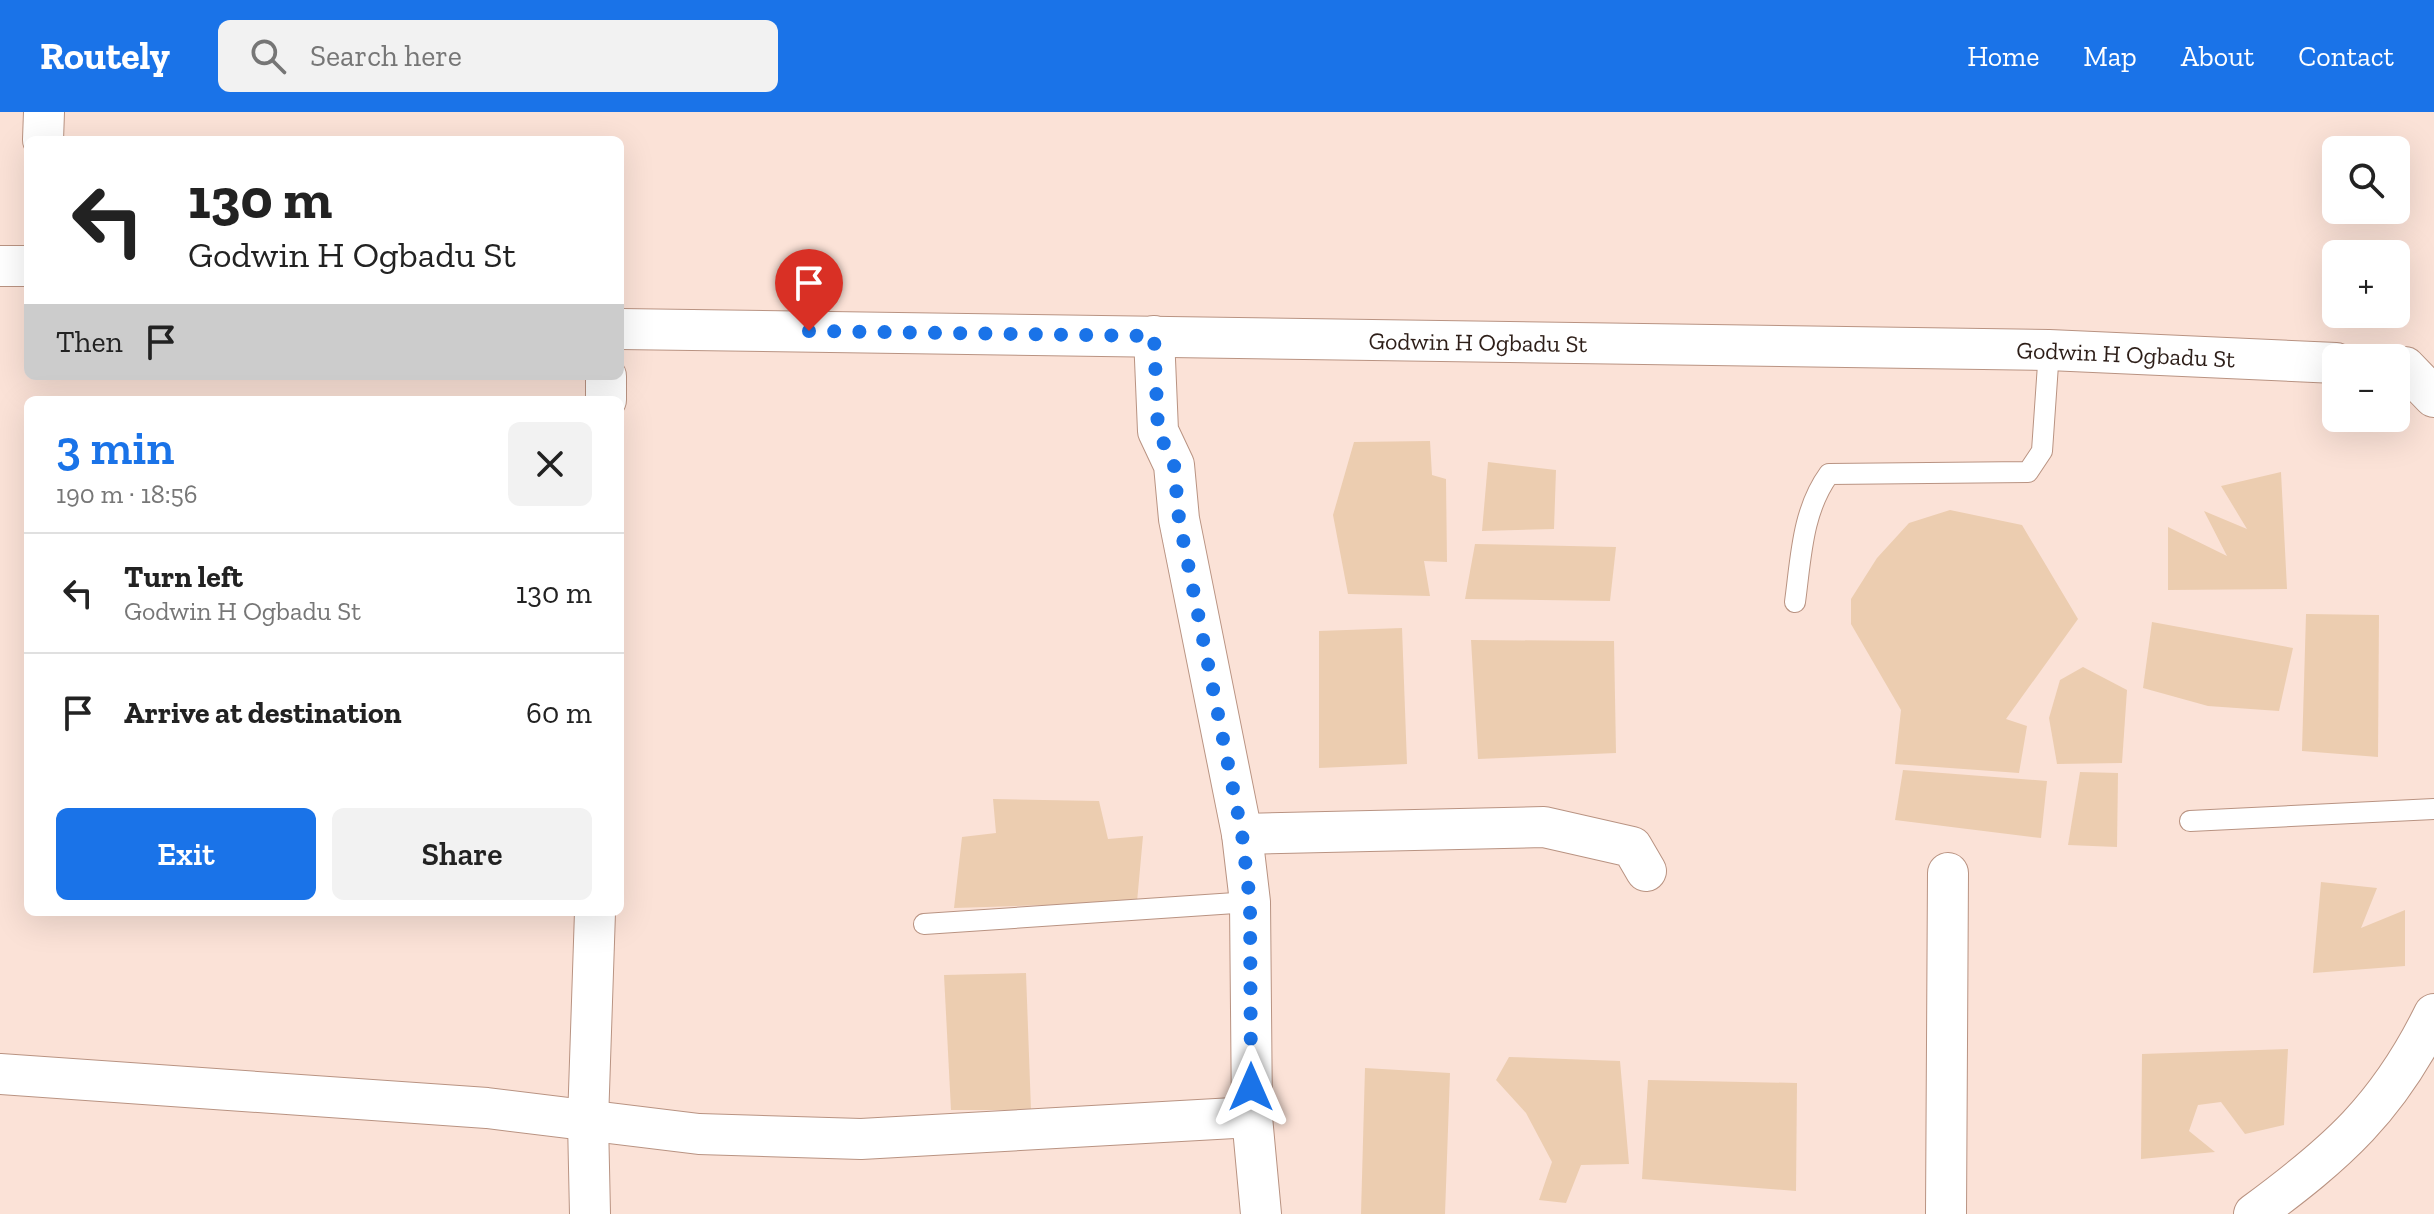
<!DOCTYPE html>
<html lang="en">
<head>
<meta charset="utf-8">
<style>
  :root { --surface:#fff; --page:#f2f2f2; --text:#222; --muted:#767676; --line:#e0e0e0; --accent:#1a73e8 }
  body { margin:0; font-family:"Zilla Slab",serif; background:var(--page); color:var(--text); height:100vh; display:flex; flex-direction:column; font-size:30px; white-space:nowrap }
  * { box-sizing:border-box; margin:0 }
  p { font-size:26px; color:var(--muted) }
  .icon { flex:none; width:44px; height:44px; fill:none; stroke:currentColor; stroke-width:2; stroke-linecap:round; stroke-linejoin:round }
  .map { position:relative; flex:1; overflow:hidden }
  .side { position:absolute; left:24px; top:284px; width:600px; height:520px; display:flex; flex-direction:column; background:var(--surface); border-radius:12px; box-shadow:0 8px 32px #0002 }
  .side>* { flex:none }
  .top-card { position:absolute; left:24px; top:24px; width:600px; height:244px; border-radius:12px; box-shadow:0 8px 32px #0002; background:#fff; color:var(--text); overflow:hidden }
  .fabs { position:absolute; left:2322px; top:24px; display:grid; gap:16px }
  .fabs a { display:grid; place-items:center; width:88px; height:88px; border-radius:12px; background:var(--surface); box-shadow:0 8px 32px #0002; font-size:40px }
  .pin { position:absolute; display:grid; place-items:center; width:68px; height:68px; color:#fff; margin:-82px -34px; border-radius:50% 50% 50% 0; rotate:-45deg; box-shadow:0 0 8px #0007 }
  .pin .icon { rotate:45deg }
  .me { position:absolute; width:88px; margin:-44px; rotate:0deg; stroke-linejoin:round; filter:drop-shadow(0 0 6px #0008) }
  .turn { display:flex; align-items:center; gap:28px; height:168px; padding:0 32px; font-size:36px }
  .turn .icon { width:104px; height:104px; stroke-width:2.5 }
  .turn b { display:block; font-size:56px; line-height:68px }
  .then { display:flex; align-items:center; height:76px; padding:0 32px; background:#0003; gap:16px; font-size:30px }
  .round { display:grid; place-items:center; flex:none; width:84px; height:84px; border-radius:12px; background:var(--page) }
  .summary { display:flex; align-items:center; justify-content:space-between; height:136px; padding:0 32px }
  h1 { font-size:48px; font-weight:600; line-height:60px; color:var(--accent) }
  .button { display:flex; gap:16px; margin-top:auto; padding:16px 32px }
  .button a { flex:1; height:92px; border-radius:12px; background:var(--accent); color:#fff; font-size:32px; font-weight:600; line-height:92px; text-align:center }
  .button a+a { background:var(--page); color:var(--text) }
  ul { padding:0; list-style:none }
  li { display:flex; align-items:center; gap:24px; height:120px; padding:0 32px; border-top:2px solid var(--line) }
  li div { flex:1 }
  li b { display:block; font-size:30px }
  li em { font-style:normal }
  header { display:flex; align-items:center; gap:48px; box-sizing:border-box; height:112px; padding:0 40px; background:var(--accent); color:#fff }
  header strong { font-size:38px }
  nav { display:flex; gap:44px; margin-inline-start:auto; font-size:28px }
  .search { width:560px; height:72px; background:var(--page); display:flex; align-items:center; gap:20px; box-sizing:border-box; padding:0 28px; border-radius:12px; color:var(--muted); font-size:30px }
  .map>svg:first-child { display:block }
  .building { fill:#eccdb0 }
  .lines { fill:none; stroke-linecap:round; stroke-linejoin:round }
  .service-casing { stroke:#b99382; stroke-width:22 }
  .minor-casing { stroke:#b99382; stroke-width:42 }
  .service { stroke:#fff; stroke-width:20 }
  .minor { stroke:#fff; stroke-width:40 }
  .route { stroke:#1a73e8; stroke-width:14; stroke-dasharray:0 25.2 }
  .labels { text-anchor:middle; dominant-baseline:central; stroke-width:6; stroke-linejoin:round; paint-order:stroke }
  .street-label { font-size:24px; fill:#2d1e18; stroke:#fff }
</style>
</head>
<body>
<header>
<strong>Routely</strong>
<div class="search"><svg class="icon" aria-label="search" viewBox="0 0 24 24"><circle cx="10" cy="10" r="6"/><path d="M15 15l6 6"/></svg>Search here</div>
<nav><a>Home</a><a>Map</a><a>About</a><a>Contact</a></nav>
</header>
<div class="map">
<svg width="2434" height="1102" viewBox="0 0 2434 1102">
  <rect width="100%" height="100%" fill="#fbe2d7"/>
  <g class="building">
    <polygon points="1430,329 1432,363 1446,367 1447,450 1424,449 1430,484 1348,482 1333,403 1354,330"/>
    <polygon points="1488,350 1556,358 1554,417 1482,419"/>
    <polygon points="2281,360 2287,477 2168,478 2168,415 2227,444 2204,399 2247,417 2221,374"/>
    <polygon points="1950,398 2022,413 2078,507 2006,607 2027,614 2019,661 1895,652 1901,598 1851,512 1851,487 1877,446 1909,411"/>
    <polygon points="1475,432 1616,435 1610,489 1465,487"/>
    <polygon points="2306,502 2379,503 2378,645 2302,639"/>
    <polygon points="2152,510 2293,536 2279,599 2208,594 2143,576"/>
    <polygon points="1402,516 1407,652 1319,656 1319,519"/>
    <polygon points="1471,528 1614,529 1616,641 1478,647"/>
    <polygon points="2083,555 2127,578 2122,651 2057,652 2049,606 2060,568"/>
    <polygon points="1903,658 2047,669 2041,726 1895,708"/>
    <polygon points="2080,660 2118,661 2117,735 2068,733"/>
    <polygon points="993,687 1099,689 1108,727 1143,724 1137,790 954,796 962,725 996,721"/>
    <polygon points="2321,770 2377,776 2361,816 2405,798 2405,854 2313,861"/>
    <polygon points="1026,861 1031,998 951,998 944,863"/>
    <polygon points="2288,937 2284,1013 2245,1022 2221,990 2198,993 2189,1019 2215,1040 2141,1047 2142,942"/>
    <polygon points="1509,945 1620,949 1629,1052 1581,1053 1566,1091 1539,1088 1552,1050 1526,1001 1496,968"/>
    <polygon points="1365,956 1450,961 1445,1102 1361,1102"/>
    <polygon points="1648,968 1797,971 1796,1079 1642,1067"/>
  </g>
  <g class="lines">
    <g class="service-casing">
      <g id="service">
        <path d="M1795,490c6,-44 7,-91 34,-128l199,-2 14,-21 7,-101"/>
        <polyline points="2190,709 2434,697"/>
        <polyline points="924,812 1250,790"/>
      </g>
    </g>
    <g class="minor-casing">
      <g id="minor">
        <polyline points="43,28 44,0"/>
        <polyline points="0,154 28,154"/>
        <path id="s1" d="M620,217l1429,21 287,13"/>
        <polyline points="1154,224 1158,319 1174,353 1179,407 1242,722 1250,790 1252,1005 1261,1102"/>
        <polyline points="2396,255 2405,255 2434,285"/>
        <polyline points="606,264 606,288"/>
        <polyline points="1242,722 1544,715 1632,735 1646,759"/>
        <polyline points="0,962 487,996 699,1022 861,1027 1252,1005"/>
        <polyline points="590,1102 588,1009 595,800"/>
        <polyline points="1946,1102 1948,761"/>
        <path d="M2254,1102c83,-61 134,-106 180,-200"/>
      </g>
    </g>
    <use href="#service" class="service"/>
    <use href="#minor" class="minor"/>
  </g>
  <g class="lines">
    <polyline class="route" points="809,219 1154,224 1158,319 1174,353 1179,407 1242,722 1250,790 1251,975"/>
  </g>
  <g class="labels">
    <g class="street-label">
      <text stroke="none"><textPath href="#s1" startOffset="858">Godwin H Ogbadu St</textPath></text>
      <text stroke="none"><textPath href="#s1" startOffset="1506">Godwin H Ogbadu St</textPath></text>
    </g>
  </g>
</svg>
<div class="fabs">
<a><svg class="icon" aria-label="search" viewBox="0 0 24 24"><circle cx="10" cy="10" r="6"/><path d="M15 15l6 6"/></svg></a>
<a>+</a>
<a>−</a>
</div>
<div class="pin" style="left:809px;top:219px;background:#d93025"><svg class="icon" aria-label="arrive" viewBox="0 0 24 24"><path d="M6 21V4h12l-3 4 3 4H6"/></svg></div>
<svg class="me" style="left:1251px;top:975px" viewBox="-20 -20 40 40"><path d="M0-17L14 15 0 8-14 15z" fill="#1a73e8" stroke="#fff" stroke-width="4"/></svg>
<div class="top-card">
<div class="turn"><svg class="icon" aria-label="left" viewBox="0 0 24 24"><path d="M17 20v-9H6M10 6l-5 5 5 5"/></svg><div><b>130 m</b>Godwin H Ogbadu St</div></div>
<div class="then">Then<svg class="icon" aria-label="arrive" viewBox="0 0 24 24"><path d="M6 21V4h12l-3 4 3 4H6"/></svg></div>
</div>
<section class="side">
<div class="summary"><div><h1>3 min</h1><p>190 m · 18:56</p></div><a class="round"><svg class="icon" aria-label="close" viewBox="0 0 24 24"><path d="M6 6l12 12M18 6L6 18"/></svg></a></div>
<ul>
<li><svg class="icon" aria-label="left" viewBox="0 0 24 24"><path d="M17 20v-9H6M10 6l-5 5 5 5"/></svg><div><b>Turn left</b><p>Godwin H Ogbadu St</p></div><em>130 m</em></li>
<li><svg class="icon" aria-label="arrive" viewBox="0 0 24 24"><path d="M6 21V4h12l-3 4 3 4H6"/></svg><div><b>Arrive at destination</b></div><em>60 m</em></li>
</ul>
<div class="button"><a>Exit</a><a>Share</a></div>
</section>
</div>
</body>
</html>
